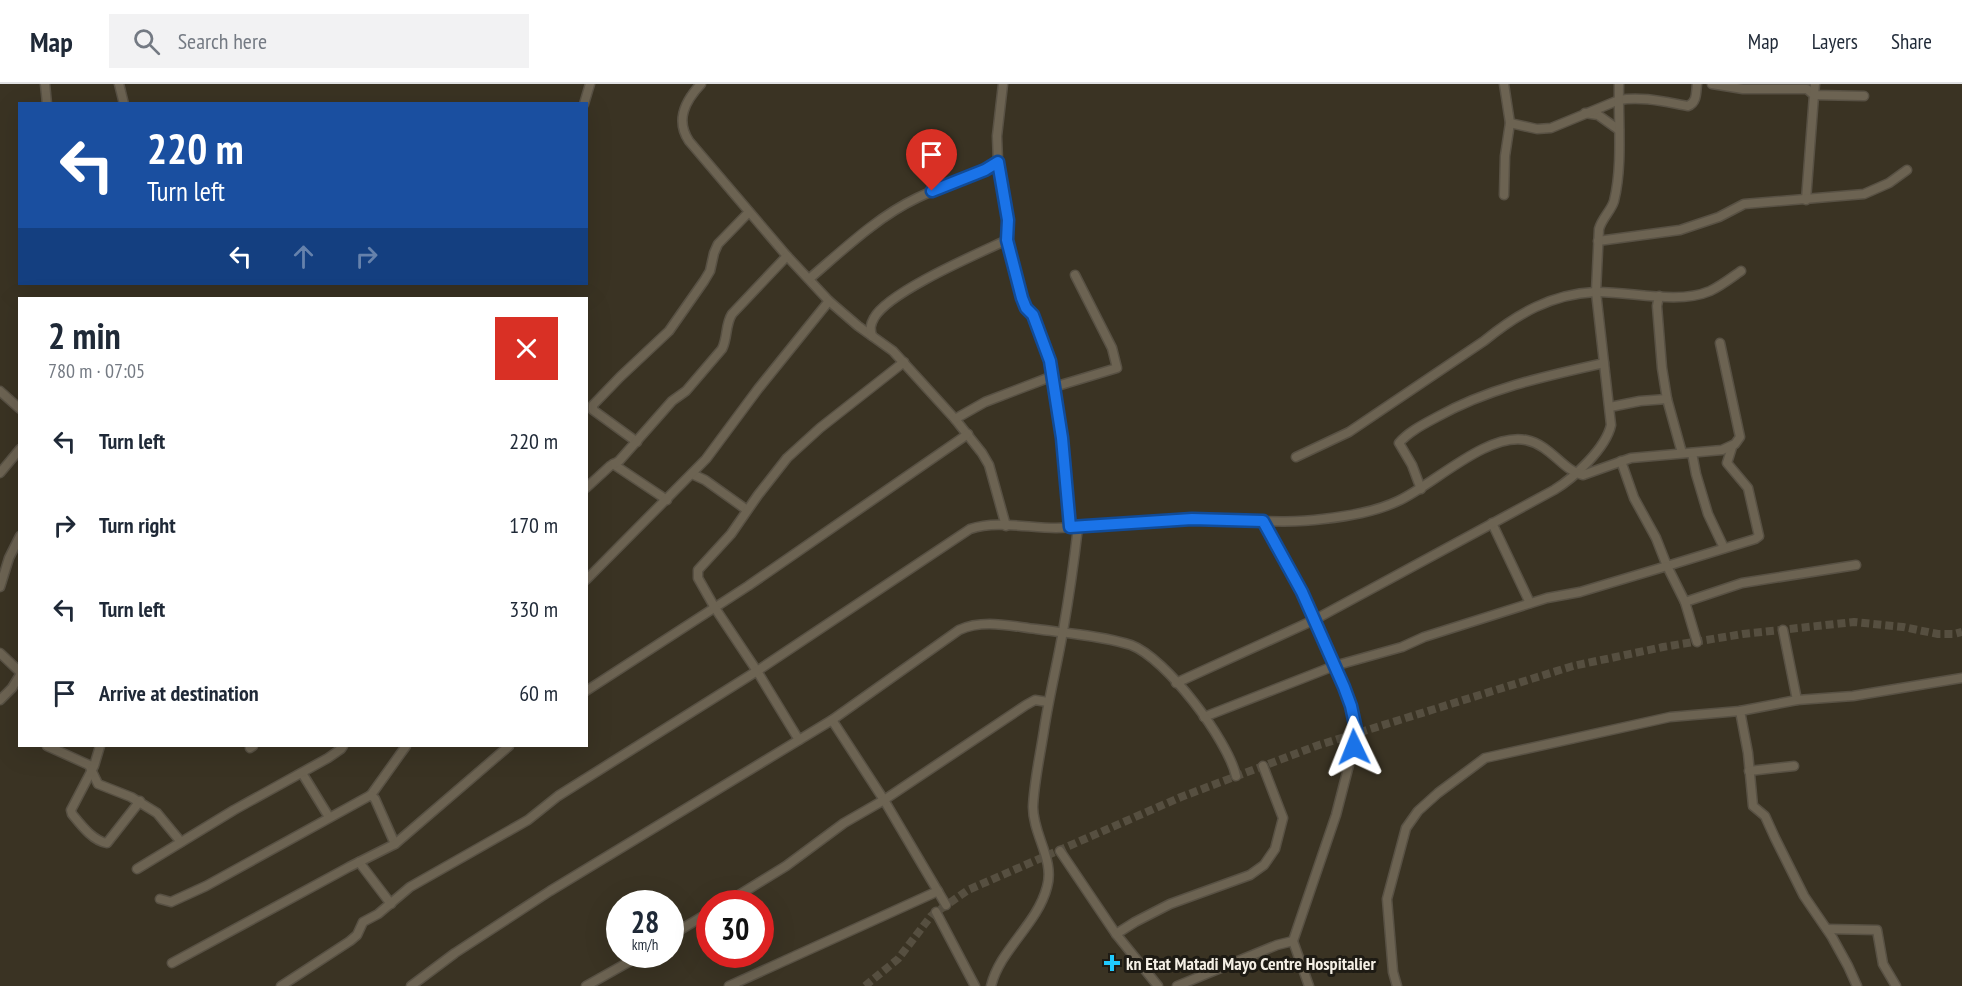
<!DOCTYPE html>
<html lang="en">
<head>
<meta charset="utf-8">
<style>
  :root { --surface:#fff; --page:#f2f2f3; --text:#1f2937; --muted:#747a83; --line:#e0e1e3 }
  body { margin:0; font-family:"PT Sans Narrow",sans-serif; background:var(--page); color:var(--text); height:100vh; display:flex; flex-direction:column; font-size:22px; white-space:nowrap }
  * { box-sizing:border-box; margin:0 }
  p { font-size:20px; color:var(--muted) }
  .icon { flex:none; width:33px; height:33px; fill:none; stroke:currentColor; stroke-width:2; stroke-linecap:round; stroke-linejoin:round }
  .map { position:relative; flex:1; overflow:hidden }
  .side { position:absolute; left:18px; top:213px; width:570px; height:450px; display:flex; flex-direction:column; background:var(--surface); border-radius:0px; box-shadow:0 6px 24px #0002 }
  .side>* { flex:none }
  .banner { position:absolute; left:18px; top:18px; width:570px; height:183px; border-radius:0px; box-shadow:0 6px 24px #0002; background:#1a4fa0; color:#fff; overflow:hidden }
  .speed { position:absolute; left:606px; top:806px; display:flex; gap:12px; font-size:30px; font-weight:700; text-align:center }
  .speed>* { display:grid; place-content:center; width:78px; height:78px; border-radius:50%; background:var(--surface); box-shadow:0 6px 24px #0002; line-height:1 }
  .speed small { font-size:15px; font-weight:400 }
  .speed .limit { border:9px solid #d22; background:#fff; color:#111 }
  .pin { position:absolute; display:grid; place-items:center; width:51px; height:51px; color:#fff; margin:-62px -26px; border-radius:50% 50% 50% 0; rotate:-45deg; box-shadow:0 0 6px #0007 }
  .pin .icon { rotate:45deg }
  .me { position:absolute; width:66px; margin:-33px; rotate:358deg; stroke-linejoin:round; filter:drop-shadow(0 0 4px #0008) }
  .turn { display:flex; align-items:center; gap:21px; height:126px; padding:0 30px; font-size:27px }
  .turn .icon { width:78px; height:78px; stroke-width:2.5 }
  .turn b { display:block; font-size:42px; line-height:51px }
  .lanes { display:flex; align-items:center; height:57px; padding:0 30px; background:#0003; justify-content:center; gap:30px; direction:ltr }
  .lanes .off { opacity:.35 }
  .round { display:grid; place-items:center; flex:none; width:63px; height:63px; border-radius:0px; background:var(--page) }
  .summary { display:flex; align-items:center; justify-content:space-between; height:102px; padding:0 30px }
  h1 { font-size:36px; font-weight:700; line-height:45px }
  ul { padding:0; list-style:none }
  li { display:flex; align-items:center; gap:18px; height:84px; padding:0 30px }
  li div { flex:1 }
  li b { display:block; font-size:22px }
  li em { font-style:normal }
  header { display:flex; align-items:center; gap:36px; box-sizing:border-box; height:84px; padding:0 30px; background:var(--surface); border-bottom:2px solid var(--line) }
  header strong { font-size:28px }
  nav { display:flex; gap:33px; margin-inline-start:auto; font-size:21px }
  .search { width:420px; height:54px; background:var(--page); display:flex; align-items:center; gap:15px; box-sizing:border-box; padding:0 21px; border-radius:0px; color:var(--muted); font-size:22px }
  .map>svg:first-child { display:block }
  .lines { fill:none; stroke-linecap:round; stroke-linejoin:round }
  .minor-tunnel { stroke:#564f40; stroke-width:8; stroke-dasharray:8 4; stroke-linecap:butt }
  .minor-casing { stroke:#585144; stroke-width:11 }
  .minor { stroke:#6c6352; stroke-width:8 }
  .route-casing { stroke:#114b97; stroke-width:15 }
  .route { stroke:#1a73e8; stroke-width:10 }
  .poi-dot { fill:#20c9fd; stroke:#1e1b14; stroke-width:2 }
  .labels { text-anchor:middle; dominant-baseline:central; stroke-width:6; stroke-linejoin:round; paint-order:stroke }
  .poi-label { font-size:18px; font-weight:bold; fill:#f4efe5; stroke:#1e1b14; text-anchor:start }
</style>
</head>
<body>
<header>
<strong>Map</strong>
<div class="search"><svg class="icon" aria-label="search" viewBox="0 0 24 24"><circle cx="10" cy="10" r="6"/><path d="M15 15l6 6"/></svg>Search here</div>
<nav><a>Map</a><a>Layers</a><a>Share</a></nav>
</header>
<div class="map">
<svg width="1962" height="902" viewBox="0 0 1962 902">
  <rect width="100%" height="100%" fill="#3a3323"/>
  <g class="lines">
    <polyline class="minor-tunnel" points="865,902 898,875 931,832 968,806 1181,713 1319,661 1573,582 1663,563 1743,550 1854,538 1903,543 1938,550 1954,550 1962,548"/>
    <g class="minor-casing">
      <g id="minor">
        <polyline points="45,0 47,20"/>
        <polyline points="119,0 124,20"/>
        <path d="M701,0c-16,17 -26,36 -12,57l98,115 42,45 29,25 35,25 62,68 27,34 7,12 17,61"/>
        <polyline points="1003,0 997,52 998,78 1008,136 1007,156 1022,214 1026,224 1033,231 1050,277 1062,354 1070,443"/>
        <polyline points="1504,0 1510,39 1505,72 1504,111"/>
        <polyline points="1712,0 1743,5 1807,5 1814,11 1806,116"/>
        <polyline points="1815,0 1814,11 1864,12"/>
        <polyline points="584,20 590,0"/>
        <polyline points="1585,29 1598,31 1619,46"/>
        <path d="M1510,39l27,6 14,-1 68,-28c23,-4 46,2 69,6 9,-3 8,-14 9,-22"/>
        <polyline points="1598,157 1680,146 1719,133 1744,120 1864,110 1889,99 1907,86"/>
        <path d="M809,195c34,-29 68,-62 108,-81 26,-13 56,-20 81,-36"/>
        <polyline points="1659,212 1657,222 1662,284 1667,315 1682,369"/>
        <path d="M872,252c-2,-7 -2,-11 2,-18 14,-26 103,-64 133,-78"/>
        <polyline points="1054,303 1117,284 1112,264 1075,191"/>
        <polyline points="0,307 20,325"/>
        <polyline points="1610,323 1640,317 1667,315"/>
        <polyline points="955,335 985,318 1053,292"/>
        <polyline points="637,358 593,326 593,321 620,293 669,247 704,197 710,187 714,169 718,160 749,128"/>
        <polyline points="1692,369 1696,390 1708,430 1724,464"/>
        <path d="M1296,373l53,-25 135,-91c33,-27 67,-47 111,-49 35,-1 82,13 115,-1 11,-5 21,-13 31,-20"/>
        <polyline points="1621,377 1634,414 1656,454 1667,482 1755,455 1759,452 1748,404 1727,379 1732,363"/>
        <polyline points="613,380 667,416"/>
        <polyline points="0,389 20,365"/>
        <polyline points="692,390 705,396 747,426"/>
        <path d="M586,404l24,-22 9,-5 53,-60 14,-10 36,-42c6,-12 3,-24 10,-35l55,-58"/>
        <path d="M1421,405l-9,-24 -13,-22c9,-11 25,-19 38,-26 52,-29 109,-41 167,-54"/>
        <polyline points="1263,437 1308,521 1344,603 1351,622 1357,650 1336,731 1293,857 1309,902"/>
        <polyline points="1492,439 1530,519"/>
        <polyline points="586,496 706,375 758,305 829,217"/>
        <polyline points="0,503 9,474 20,452"/>
        <polyline points="1685,518 1742,499 1856,481"/>
        <polyline points="1783,546 1797,616"/>
        <polyline points="0,569 20,588"/>
        <path d="M1176,599l138,-63 240,-130c20,-12 52,-42 57,-65l-15,-133 3,-63c3,-11 12,-18 15,-28 9,-36 4,-80 5,-117"/>
        <polyline points="586,607 748,502 968,350"/>
        <polyline points="0,616 12,604 20,591"/>
        <polyline points="1740,627 1748,669 1753,722 1765,732 1775,754 1804,812 1832,853 1848,882 1857,902"/>
        <polyline points="1204,633 1334,582 1402,563 1424,553 1547,514 1580,508 1667,482 1685,518 1697,558"/>
        <polyline points="832,636 884,716 946,821"/>
        <polyline points="799,656 757,587 715,524 698,494 698,486 731,450 758,411 787,374 820,344 904,278"/>
        <polyline points="47,662 89,681 98,700 131,713 157,729 181,758"/>
        <path d="M100,662l-6,20 -23,44 1,4c9,11 21,27 35,29l33,-42"/>
        <polyline points="250,664 253,662"/>
        <polyline points="1749,687 1794,682"/>
        <polyline points="302,689 329,733"/>
        <polyline points="371,711 406,662"/>
        <polyline points="1060,767 1116,850 1158,902"/>
        <polyline points="359,778 391,820"/>
        <polyline points="137,785 234,726 328,674 341,665 343,662"/>
        <polyline points="160,815 171,818 206,802 371,711 375,715 395,760"/>
        <polyline points="726,819 786,782 844,739 884,716 1026,621 1035,616 1048,618"/>
        <polyline points="936,828 975,902"/>
        <polyline points="1827,845 1877,846 1883,880 1896,902"/>
        <polyline points="1116,850 1135,838 1170,820 1250,791 1264,781 1275,765 1283,734 1263,682"/>
        <polyline points="670,852 710,828"/>
        <polyline points="172,879 349,783 395,760 509,662"/>
        <path d="M281,902l69,-45 7,-6 6,-13 15,-8 32,-27 118,-67 30,-24 199,-125 213,-142c27,-9 58,-1 86,-1 45,-1 91,-7 136,-8 44,-2 87,5 131,-1 25,-3 52,-7 75,-18 35,-16 89,-69 128,-61 25,5 37,31 57,35l48,-17 91,-8 13,-6 5,-7 -20,-94"/>
        <path d="M411,902l44,-33 95,-62 282,-171 127,-90c24,-11 51,-4 77,-1 29,4 68,7 95,16 35,13 97,95 105,131"/>
        <polyline points="586,902 643,870"/>
        <polyline points="729,902 938,807"/>
        <path d="M991,902c9,-37 46,-61 56,-99 8,-27 -14,-52 -14,-80 1,-25 7,-51 11,-77 5,-33 13,-65 19,-99 6,-34 11,-69 15,-104"/>
        <polyline points="1177,902 1277,861 1293,857"/>
        <polyline points="1397,902 1393,888 1387,815 1406,744 1418,727 1438,709 1485,674 1670,633 1740,627 1797,616 1853,612 1962,594"/>
      </g>
    </g>
    <use href="#minor" class="minor"/>
  </g>
  <g class="lines">
    <g class="route-casing">
      <polyline id="route" points="932,107 985,86 998,78 1008,136 1007,156 1022,214 1026,224 1033,231 1050,277 1062,354 1070,443 1192,435 1263,437 1302,508 1344,603 1351,622 1357,650 1354,663"/>
    </g>
    <use href="#route" class="route"/>
  </g>
  <path class="poi-dot" d="M1109 870h6v6h6v6h-6v6h-6v-6h-6v-6h6z"/>
  <g class="labels">
    <g class="poi-label">
      <text x="1126" y="879">kn Etat Matadi Mayo Centre Hospitalier</text>
    </g>
  </g>
</svg>
<div class="speed"><div>28<small>km/h</small></div><div class="limit">30</div></div>
<div class="pin" style="left:932px;top:107px;background:#d93025"><svg class="icon" aria-label="arrive" viewBox="0 0 24 24"><path d="M6 21V4h12l-3 4 3 4H6"/></svg></div>
<svg class="me" style="left:1354px;top:663px" viewBox="-20 -20 40 40"><path d="M0-17L14 15 0 8-14 15z" fill="#1a73e8" stroke="#fff" stroke-width="4"/></svg>
<div class="banner">
<div class="turn"><svg class="icon" aria-label="left" viewBox="0 0 24 24"><path d="M17 20v-9H6M10 6l-5 5 5 5"/></svg><div><b>220 m</b>Turn left</div></div>
<div class="lanes"><svg class="icon" aria-label="left" viewBox="0 0 24 24"><path d="M17 20v-9H6M10 6l-5 5 5 5"/></svg><svg class="icon off" aria-label="ahead" viewBox="0 0 24 24"><path d="M12 20V5M6 11l6-6 6 6"/></svg><svg class="icon off" aria-label="right" viewBox="0 0 24 24"><path d="M7 20v-9h11M14 6l5 5-5 5"/></svg></div>
</div>
<section class="side">
<div class="summary"><div><h1>2 min</h1><p>780 m · 07:05</p></div><a class="round" style="background:#d93025;color:#fff"><svg class="icon" aria-label="close" viewBox="0 0 24 24"><path d="M6 6l12 12M18 6L6 18"/></svg></a></div>
<ul>
<li><svg class="icon" aria-label="left" viewBox="0 0 24 24"><path d="M17 20v-9H6M10 6l-5 5 5 5"/></svg><div><b>Turn left</b></div><em>220 m</em></li>
<li><svg class="icon" aria-label="right" viewBox="0 0 24 24"><path d="M7 20v-9h11M14 6l5 5-5 5"/></svg><div><b>Turn right</b></div><em>170 m</em></li>
<li><svg class="icon" aria-label="left" viewBox="0 0 24 24"><path d="M17 20v-9H6M10 6l-5 5 5 5"/></svg><div><b>Turn left</b></div><em>330 m</em></li>
<li><svg class="icon" aria-label="arrive" viewBox="0 0 24 24"><path d="M6 21V4h12l-3 4 3 4H6"/></svg><div><b>Arrive at destination</b></div><em>60 m</em></li>
</ul>
</section>
</div>
</body>
</html>
